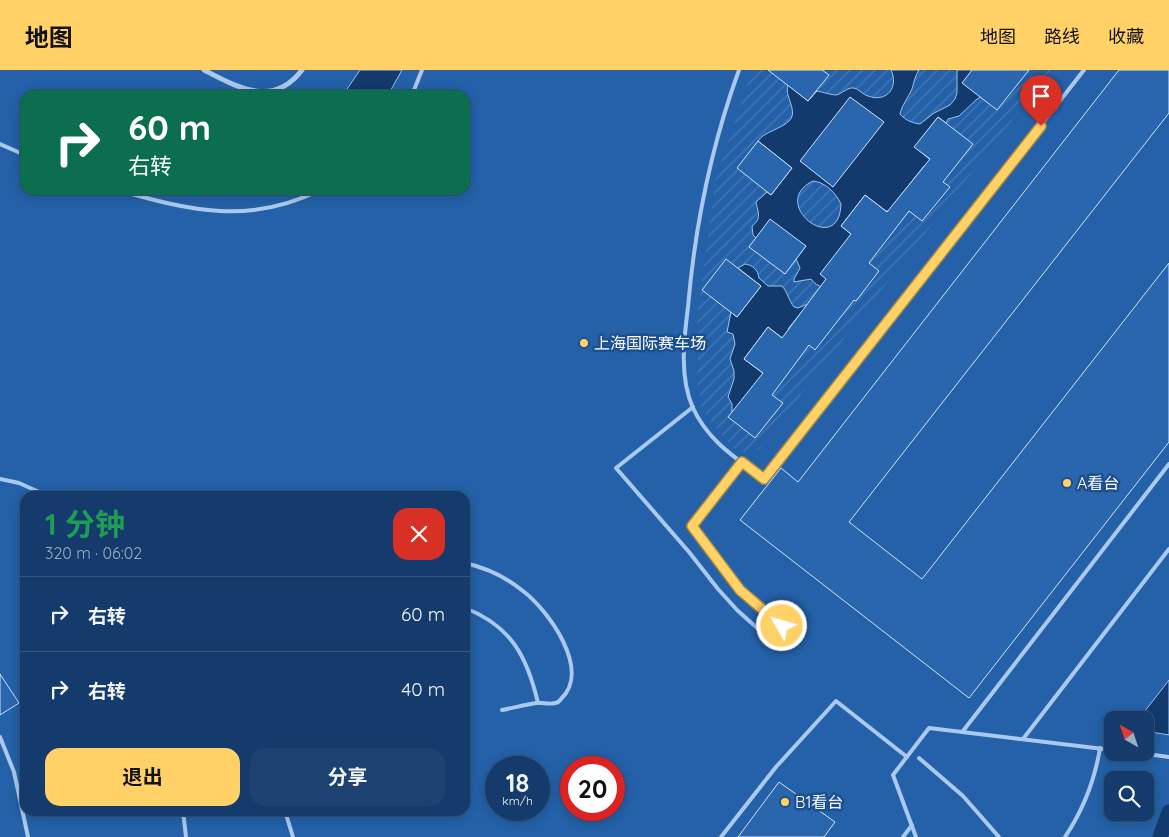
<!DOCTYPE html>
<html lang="zh">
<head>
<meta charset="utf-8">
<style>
  :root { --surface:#143b6b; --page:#1d4271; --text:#f1f3f6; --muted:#9dadc1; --line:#33557e; --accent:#ffd166 }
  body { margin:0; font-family:Quicksand,"Noto Sans SC",sans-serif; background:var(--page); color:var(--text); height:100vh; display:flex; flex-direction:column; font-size:19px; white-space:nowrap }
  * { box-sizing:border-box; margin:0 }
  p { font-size:16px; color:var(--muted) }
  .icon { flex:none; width:28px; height:28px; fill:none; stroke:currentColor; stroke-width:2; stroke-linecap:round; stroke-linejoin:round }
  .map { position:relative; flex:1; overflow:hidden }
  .panel { position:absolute; left:20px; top:421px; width:450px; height:325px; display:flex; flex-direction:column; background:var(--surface); border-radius:15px; box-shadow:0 2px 12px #0003,0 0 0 1px var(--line) }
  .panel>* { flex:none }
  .hud { position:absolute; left:20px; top:20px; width:450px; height:105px; border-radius:15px; box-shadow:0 2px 12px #0003,0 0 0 1px var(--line); background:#0b6e4f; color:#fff; overflow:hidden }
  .needle { width:32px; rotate:321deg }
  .controls { position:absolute; left:1104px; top:641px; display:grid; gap:10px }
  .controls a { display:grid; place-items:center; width:50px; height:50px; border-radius:10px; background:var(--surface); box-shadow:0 2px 12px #0003,0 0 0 1px var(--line); font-size:25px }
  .speed { position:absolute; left:485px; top:686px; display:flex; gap:10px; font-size:25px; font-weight:700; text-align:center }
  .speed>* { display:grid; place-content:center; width:65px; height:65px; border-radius:50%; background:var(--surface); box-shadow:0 2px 12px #0003,0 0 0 1px var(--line); line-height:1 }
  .speed small { font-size:12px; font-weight:400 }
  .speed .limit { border:8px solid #d22; background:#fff; color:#111 }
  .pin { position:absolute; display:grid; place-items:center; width:42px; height:42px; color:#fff; margin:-51px -21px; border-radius:50% 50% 50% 0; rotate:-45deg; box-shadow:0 0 5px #0007 }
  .pin .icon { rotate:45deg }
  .me { position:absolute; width:55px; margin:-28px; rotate:308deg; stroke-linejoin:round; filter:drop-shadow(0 0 4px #0008) }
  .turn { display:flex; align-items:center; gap:18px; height:105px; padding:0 25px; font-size:22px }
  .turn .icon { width:65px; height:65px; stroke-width:2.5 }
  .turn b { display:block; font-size:35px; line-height:42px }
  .round { display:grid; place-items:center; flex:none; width:52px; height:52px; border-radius:15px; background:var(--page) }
  .headline { display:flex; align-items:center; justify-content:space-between; height:85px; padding:0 25px }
  h1 { font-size:30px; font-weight:700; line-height:38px; color:#1e9e55 }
  .button { display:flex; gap:10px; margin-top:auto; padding:10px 25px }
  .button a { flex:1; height:58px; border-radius:15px; background:var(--accent); color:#111; font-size:20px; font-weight:700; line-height:58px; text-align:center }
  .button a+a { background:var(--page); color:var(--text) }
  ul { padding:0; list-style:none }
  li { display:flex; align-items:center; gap:15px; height:75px; padding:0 25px; border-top:1px solid var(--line) }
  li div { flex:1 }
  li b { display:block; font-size:19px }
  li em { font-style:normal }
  header { display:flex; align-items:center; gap:30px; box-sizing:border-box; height:70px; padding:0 25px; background:var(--accent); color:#111 }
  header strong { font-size:24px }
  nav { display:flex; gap:28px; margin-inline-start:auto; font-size:18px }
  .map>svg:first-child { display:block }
  .grass { fill:#2461a8; fill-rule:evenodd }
  .garden { fill:url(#garden-furrows); fill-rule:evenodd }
  .water { fill:#123a6d; stroke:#9cc4f0; fill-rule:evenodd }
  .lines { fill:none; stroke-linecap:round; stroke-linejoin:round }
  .canal { stroke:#123a6d; stroke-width:15 }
  .building { fill:#2a66ad; stroke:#cfe3fa }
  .service { stroke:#a9c9ee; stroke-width:4 }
  .minor { stroke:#a9c9ee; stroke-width:5 }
  .route-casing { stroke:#a68842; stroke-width:12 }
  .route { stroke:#ffd166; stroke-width:9 }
  .poi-dot { fill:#ffd166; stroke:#1b4f8f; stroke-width:2 }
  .labels { text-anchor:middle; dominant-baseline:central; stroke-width:5; stroke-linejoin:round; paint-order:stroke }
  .poi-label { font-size:16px; fill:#fff; stroke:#1b4f8f; text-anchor:start }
</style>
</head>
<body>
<header>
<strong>地图</strong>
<nav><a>地图</a><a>路线</a><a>收藏</a></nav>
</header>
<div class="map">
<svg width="1169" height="767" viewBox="0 0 1169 767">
  <defs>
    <pattern id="garden-furrows" width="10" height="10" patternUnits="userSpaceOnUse" patternTransform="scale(1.25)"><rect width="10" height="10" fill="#2461a8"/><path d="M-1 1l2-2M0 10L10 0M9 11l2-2" fill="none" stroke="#4579b5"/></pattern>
  </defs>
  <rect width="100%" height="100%" fill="#1b4f8f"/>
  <path class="grass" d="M0,0h1169v767h-1169zM25,25h440v95h-440zM25,426h440v315h-440zM1112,650h33v32h-33zM496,698h43v42h-43zM571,698h43v42h-43zM1112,710h33v32h-33z"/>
  <g class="garden">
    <path d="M752,0h22v4l14,11c-4,11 6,20 3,30 -2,12 -23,16 -30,22 -8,8 -17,22 -24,31l30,24 -8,7v19l-3,5v15l29,36 11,-15 4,9 -5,8 7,3h9l4,6 24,4 17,12 23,-30 -25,-20 23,2 23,-30 -14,-12 21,-2 15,12 28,-34 -21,-16 43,-27 -26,-21 2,-3 11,-4 18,-17 4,-2 17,13 24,-31 6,-1 4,-3 3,2 5,-7h11l-293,380 -11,3 -6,-1 -7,-4 -23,-26 -9,-14 -4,-21 -1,-68 19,-140zM726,189l12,9 7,-4c7,3 13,5 14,14l9,8h10l7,3 1,6 8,12 4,1 10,-4 7,46 -17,-13 -9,6 14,11 -24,31 -23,-3 27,22 -28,34 -27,-21c5,-6 5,-14 0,-20l6,-18v-8l-4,-12 5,-15 -2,-10 -6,-3 4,-19 -29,-22z"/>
    <path d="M822,0h69l3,12 -7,13c-13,4 -20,2 -31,-7l-13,3 -7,4 -19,-4 12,-16z"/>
    <path d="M919,0h38v23l-2,6 -5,6 -16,8 -14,11c-8,-1 -15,-3 -20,-9 2,-10 8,-17 12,-26 2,-7 3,-13 7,-19z"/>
    <path d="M813,111c12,1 23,12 28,23 -2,55 -74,-1 -28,-23z"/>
  </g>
  <g class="water">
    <polygon points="360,0 402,0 388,25 343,25"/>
    <path d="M891,0h28c-4,6 -5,12 -7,19 -4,9 -10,16 -12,25 5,6 12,9 20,10l14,-11 16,-8 5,-6 2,-6v-23h15l9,27 -4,2 -18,17 -11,3 -2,4 -8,-6 -23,30 20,17 -11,2 -27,34 6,10 -17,1 -21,-16 -24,31 20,16 -22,47c-12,-2 -21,0 -28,-10l-17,3v-3l6,-11 -4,-9 10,-13 -50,-8 -3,-3 -1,-9c10,-7 6,-14 4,-24l11,-10 4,3 21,-27 -34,-27c5,-9 24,-12 32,-21 8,-10 -6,-24 -2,-35l20,16 9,-10c5,1 15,4 19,4 6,-1 11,-8 18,-7 5,1 9,7 14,8 19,7 31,-9 23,-26zM813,111c12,1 23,12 28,23 -2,55 -74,-1 -28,-23z"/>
    <path d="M745,194c8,1 13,6 14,14l9,8h14c5,5 7,15 12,21l4,1 10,-4 -20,25 10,8 -9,6 -21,-16 -24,32 28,21 -40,32v-8l-4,-7 6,-18v-8l-4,-12 5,-15 -2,-10 -6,-2 4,-20 6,5 24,-31 -23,-18z"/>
    <polygon points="1169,610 1169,665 1145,661 1145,650 1138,650"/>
  </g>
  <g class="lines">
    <polyline class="canal" points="1160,767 1169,742"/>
  </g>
  <g class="building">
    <polygon points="768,0 822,0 829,5 808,31"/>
    <polygon points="972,0 1029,0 997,40 962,13"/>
    <polygon points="1119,0 1169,0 1169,43 849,452 922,509 1169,193 1169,372 969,628 740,450 781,398 798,412"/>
    <polygon points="850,27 884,52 833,117 800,91"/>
    <polygon points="938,47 973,74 943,112 950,117 922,151 909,141 869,193 879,201 856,231 854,230 815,280 809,275 772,325 783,333 755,368 728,347 763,303 744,289 768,257 782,268 826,209 820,204 851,164 841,156 865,125 887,142 930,89 914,77"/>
    <polygon points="758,71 792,98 771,125 737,98"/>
    <polygon points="770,149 806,176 785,204 749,177"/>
    <polygon points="726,189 761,216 737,247 702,220"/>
    <polygon points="0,604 19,633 0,645"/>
    <polygon points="779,712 835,752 824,767 738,767"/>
  </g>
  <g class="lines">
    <g class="service">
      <path d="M739,0c-28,77 -44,155 -51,237 -4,32 -9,70 5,101 15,33 43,50 71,71l320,-409"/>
      <polyline points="412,25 422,0"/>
      <polyline points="0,74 25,85"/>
      <path d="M118,120c72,21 132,35 202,0"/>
      <polyline points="693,337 616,398 689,482 718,519 737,540 765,565"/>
      <polyline points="742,393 692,455 740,520 782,556"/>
      <polyline points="0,409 19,413 48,426"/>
      <path d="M465,493c22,5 41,14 58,28 25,19 69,79 38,108 -1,2 -4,4 -6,4 -6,2 -13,-1 -19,0 -12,2 -23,5 -34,7"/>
      <path d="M465,538c46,18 62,48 73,95"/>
      <polyline points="963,661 1169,394"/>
      <polyline points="0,667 14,702 28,767"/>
      <polyline points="1023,669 1169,479"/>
      <polyline points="1133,682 1169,687"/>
      <polyline points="919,688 963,726 999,767"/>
      <polyline points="183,741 186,767"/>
      <polyline points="285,741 293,767"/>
      <polyline points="721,767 776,697 836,631 907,687"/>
      <polyline points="903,767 912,755"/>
      <polyline points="916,767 893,705 929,658 1112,680"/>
      <path d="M1065,767c18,-27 30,-58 35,-89"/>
    </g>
    <path class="minor" d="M204,0c35,18 69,38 98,0"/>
  </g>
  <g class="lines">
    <g class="route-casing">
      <polyline id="route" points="782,556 740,520 692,456 742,392 764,409 1041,56"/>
    </g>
    <use href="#route" class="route"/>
  </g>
  <g class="poi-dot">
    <circle cx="584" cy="273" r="5"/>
    <circle cx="1067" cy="413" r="5"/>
    <circle cx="785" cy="732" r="5"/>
  </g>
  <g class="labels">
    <g class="poi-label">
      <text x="594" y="273">上海国际赛车场</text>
      <text x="1077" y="413">A看台</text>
      <text x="795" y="732">B1看台</text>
    </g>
  </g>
</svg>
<div class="controls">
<a><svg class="needle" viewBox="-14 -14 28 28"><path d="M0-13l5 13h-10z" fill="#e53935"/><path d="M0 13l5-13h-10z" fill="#9dadc1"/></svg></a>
<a><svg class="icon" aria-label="search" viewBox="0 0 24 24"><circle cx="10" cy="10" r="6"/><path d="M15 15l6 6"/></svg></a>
</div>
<div class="speed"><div>18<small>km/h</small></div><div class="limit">20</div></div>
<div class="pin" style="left:1041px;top:56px;background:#d93025"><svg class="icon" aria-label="arrive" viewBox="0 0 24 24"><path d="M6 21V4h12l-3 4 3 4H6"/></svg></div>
<svg class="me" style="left:782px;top:556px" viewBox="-20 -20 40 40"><circle r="17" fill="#ffd166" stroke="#fff" stroke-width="3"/><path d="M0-11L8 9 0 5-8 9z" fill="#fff"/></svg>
<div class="hud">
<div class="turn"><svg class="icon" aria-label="right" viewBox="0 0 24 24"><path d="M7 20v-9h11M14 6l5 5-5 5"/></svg><div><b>60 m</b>右转</div></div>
</div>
<section class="panel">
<div class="headline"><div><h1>1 分钟</h1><p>320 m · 06:02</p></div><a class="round" style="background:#d93025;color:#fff"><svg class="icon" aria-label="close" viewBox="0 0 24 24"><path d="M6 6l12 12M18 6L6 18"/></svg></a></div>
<ul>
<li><svg class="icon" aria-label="right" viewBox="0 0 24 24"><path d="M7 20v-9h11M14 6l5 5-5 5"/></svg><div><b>右转</b></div><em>60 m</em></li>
<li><svg class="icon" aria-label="right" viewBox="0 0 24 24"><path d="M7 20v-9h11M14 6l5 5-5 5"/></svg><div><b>右转</b></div><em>40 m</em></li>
</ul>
<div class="button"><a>退出</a><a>分享</a></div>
</section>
</div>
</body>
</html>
